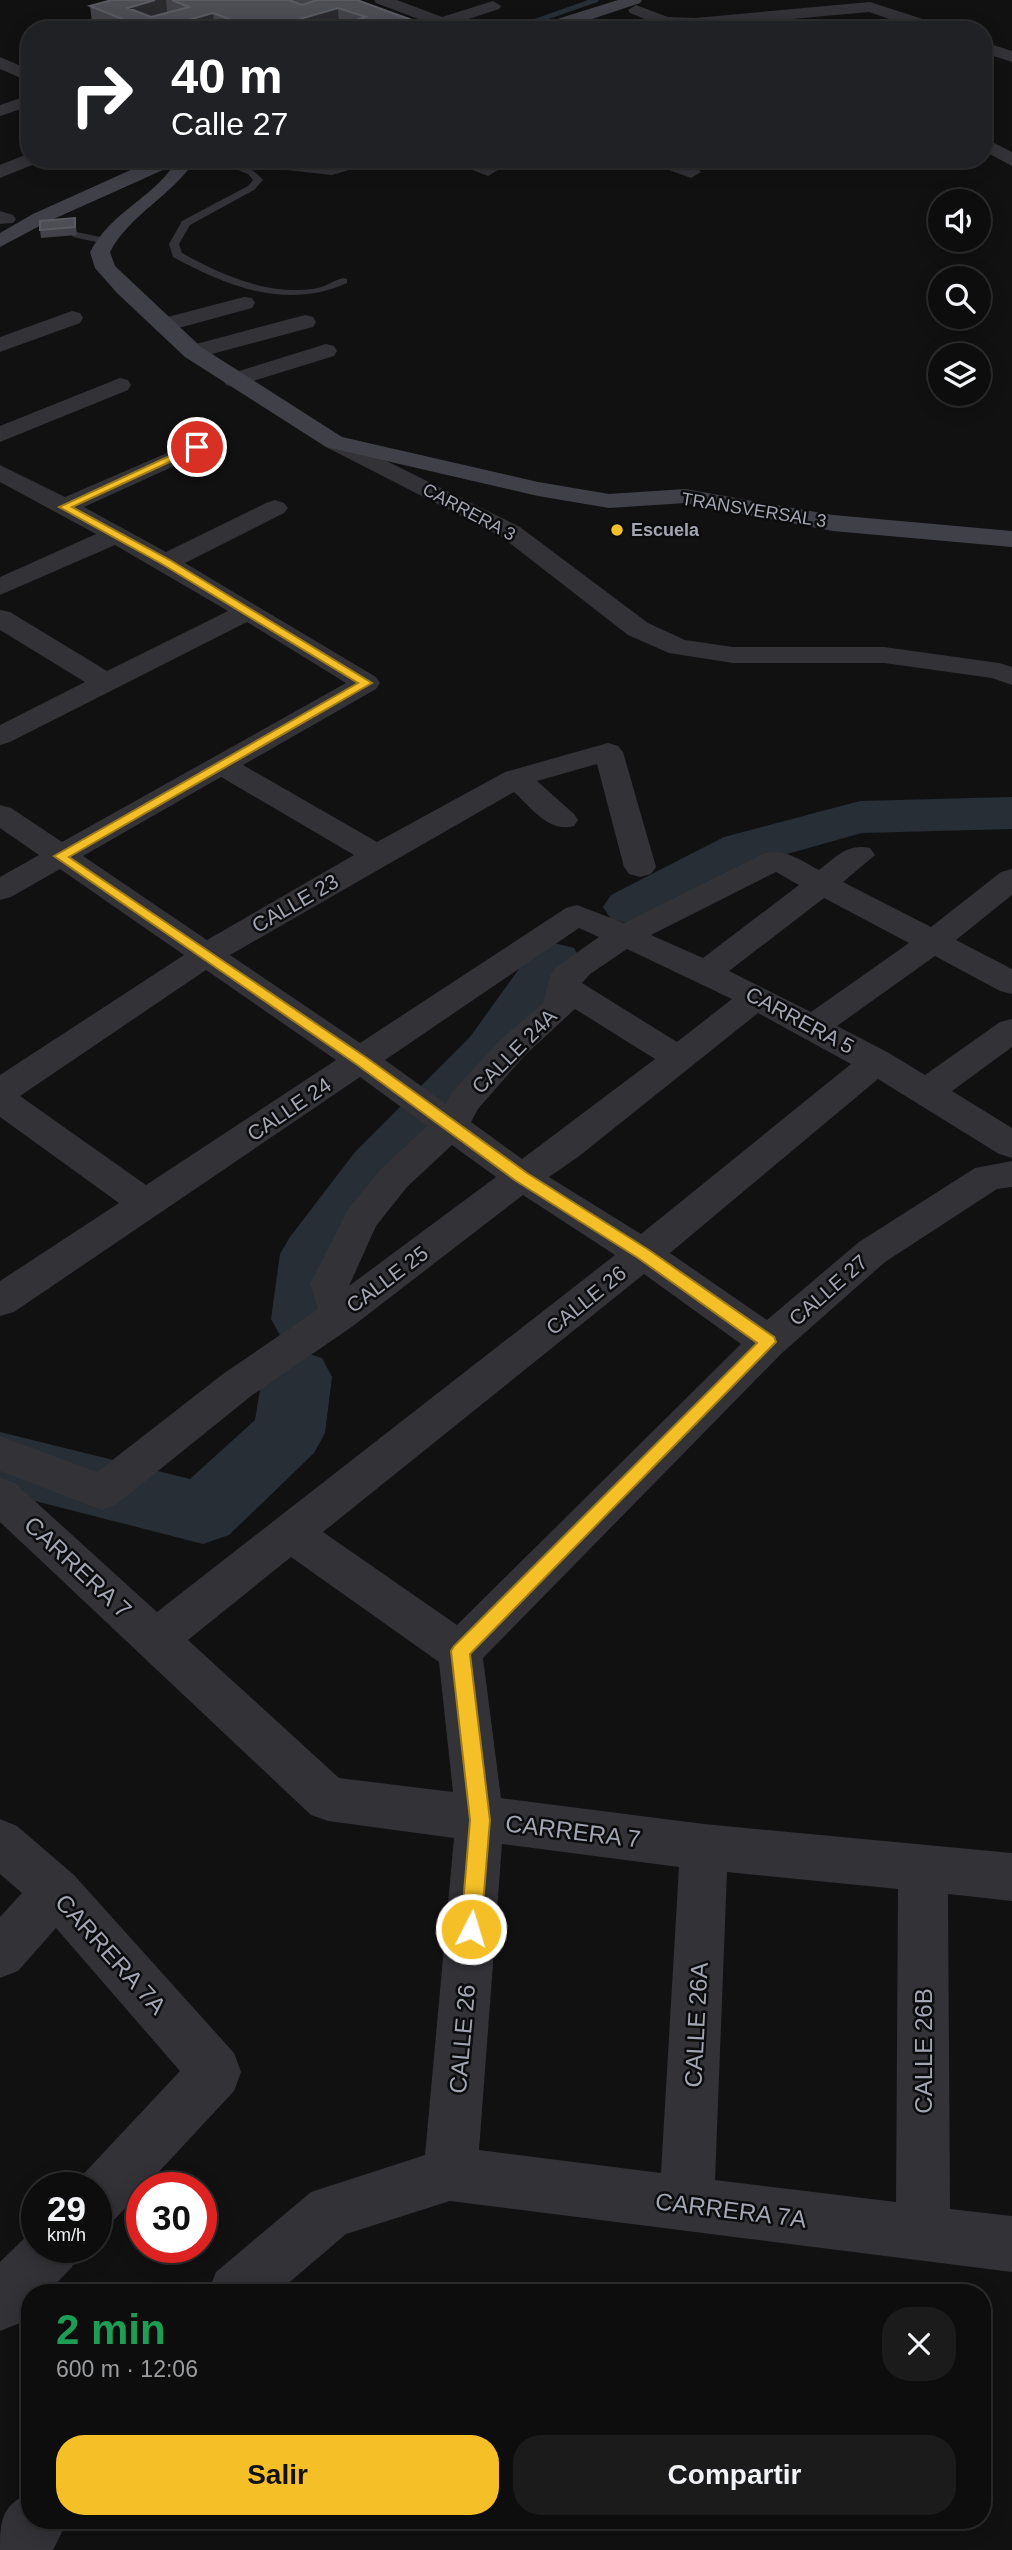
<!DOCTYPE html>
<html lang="es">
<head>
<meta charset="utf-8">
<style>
  :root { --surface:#0d0d0e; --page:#1b1b1c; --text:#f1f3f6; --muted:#9a9c9e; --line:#2d2d2e; --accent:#f4bf27 }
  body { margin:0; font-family:Helvetica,sans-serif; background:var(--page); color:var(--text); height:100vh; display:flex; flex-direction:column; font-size:26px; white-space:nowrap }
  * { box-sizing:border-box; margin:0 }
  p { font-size:23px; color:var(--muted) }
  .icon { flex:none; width:38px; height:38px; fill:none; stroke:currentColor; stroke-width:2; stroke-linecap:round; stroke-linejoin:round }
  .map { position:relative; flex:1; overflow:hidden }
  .side { position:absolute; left:21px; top:2284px; width:970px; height:245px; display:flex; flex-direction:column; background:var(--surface); border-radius:28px; box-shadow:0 4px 18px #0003,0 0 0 2px var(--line) }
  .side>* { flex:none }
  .banner { position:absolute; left:21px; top:21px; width:971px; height:147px; border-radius:28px; box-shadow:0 4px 18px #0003,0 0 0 2px var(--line); background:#202124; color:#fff; overflow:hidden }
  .controls { position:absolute; left:928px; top:189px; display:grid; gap:14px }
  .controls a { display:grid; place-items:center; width:63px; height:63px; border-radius:50%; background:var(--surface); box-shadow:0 4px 18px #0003,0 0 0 2px var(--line); font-size:35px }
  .speed { position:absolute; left:21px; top:2172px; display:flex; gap:14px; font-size:35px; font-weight:700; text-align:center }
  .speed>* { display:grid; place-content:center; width:91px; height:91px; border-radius:50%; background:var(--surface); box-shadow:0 4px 18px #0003,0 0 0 2px var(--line); line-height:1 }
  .speed small { font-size:18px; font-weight:400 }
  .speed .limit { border:10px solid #d22; background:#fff; color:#111 }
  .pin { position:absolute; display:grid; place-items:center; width:60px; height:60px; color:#fff; margin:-30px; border:4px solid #fff; border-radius:50%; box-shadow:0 2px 7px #0007 }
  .me { position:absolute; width:77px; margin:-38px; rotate:5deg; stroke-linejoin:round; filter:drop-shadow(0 0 5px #0008) }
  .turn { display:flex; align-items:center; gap:24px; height:147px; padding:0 35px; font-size:32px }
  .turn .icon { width:91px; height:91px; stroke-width:2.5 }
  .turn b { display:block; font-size:49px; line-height:60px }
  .round { display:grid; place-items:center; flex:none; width:74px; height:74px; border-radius:28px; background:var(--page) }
  .overview { display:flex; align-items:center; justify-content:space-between; height:119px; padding:0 35px }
  h1 { font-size:42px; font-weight:700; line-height:52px; color:#1e9e55 }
  .primary-button { display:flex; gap:14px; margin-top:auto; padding:14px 35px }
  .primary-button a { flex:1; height:80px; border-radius:28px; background:var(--accent); color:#111; font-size:28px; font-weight:700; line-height:80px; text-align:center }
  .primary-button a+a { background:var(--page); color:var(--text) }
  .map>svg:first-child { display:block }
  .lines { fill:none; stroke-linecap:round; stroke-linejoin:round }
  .stream { stroke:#272e36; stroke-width:5 }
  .river { fill:#272e36; fill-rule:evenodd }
  .lane { fill:#323237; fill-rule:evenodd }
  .street { fill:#323237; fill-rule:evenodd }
  .secondary { fill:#404148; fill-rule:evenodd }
  .wall { fill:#424248 }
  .shaded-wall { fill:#2a2a2e }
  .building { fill:#4d4d54; stroke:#5a5b62; stroke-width:2; fill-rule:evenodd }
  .route { fill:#f4bf27; stroke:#9f7c19; stroke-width:2 }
  .poi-dot { fill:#f4bf27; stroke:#0c0c0d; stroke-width:2.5 }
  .labels { text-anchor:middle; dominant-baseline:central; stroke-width:5; stroke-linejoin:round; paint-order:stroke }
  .far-street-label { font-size:18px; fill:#a2a6b3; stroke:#0c0c0d }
  .far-poi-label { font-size:18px; font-weight:bold; fill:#a2a6b3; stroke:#0c0c0d; text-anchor:start }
  .street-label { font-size:21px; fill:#a2a6b3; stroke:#0c0c0d }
  .near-street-label { font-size:24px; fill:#a2a6b3; stroke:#0c0c0d }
</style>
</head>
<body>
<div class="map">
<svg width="1012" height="2550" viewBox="0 0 1012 2550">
  <rect width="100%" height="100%" fill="#111112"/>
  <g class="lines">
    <polyline class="stream" points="510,30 596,0"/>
    <g class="river">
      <polygon points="1012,797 1012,829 862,833 762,861 651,919 631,924 611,919 603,907 611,895 724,837 841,806 860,801"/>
      <polygon points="554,943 574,948 582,961 512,1065 399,1184 345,1259 339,1319 329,1337 305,1345 281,1337 271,1319 280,1254 290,1237 355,1152 470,1037 534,948"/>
      <polygon points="297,1350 322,1358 332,1377 325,1433 314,1453 229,1535 203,1544 0,1492 0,1432 190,1479 255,1420 262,1377 272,1358"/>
    </g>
    <g class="lane">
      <path d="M211,159c19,0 40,6 52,21l-9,10 -64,35 -11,19 3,9c40,22 88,44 136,35 9,-2 16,-8 25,-10l4,1v4c-60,27 -119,4 -174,-26l-4,-13 13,-23 66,-35 5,-6 -5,-6z"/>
      <polygon points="77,232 109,239 110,241 105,244 73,237 72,235"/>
    </g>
    <g class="street">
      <polygon points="374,0 397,0 442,17 493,1 501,6 499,9 457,23 469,30 426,30 423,26 426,22 376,3"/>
      <polygon points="870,2 944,26 946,30 921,30 869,12 695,28 696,30 672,30 630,13 628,10 636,5 668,17 695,18"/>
      <polygon points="984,42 1012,51 1012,62 984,53"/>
      <polygon points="0,57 30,70 30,82 0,69"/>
      <polygon points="30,95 30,106 0,116 0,105"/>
      <polygon points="984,138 1012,152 1012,166 984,151"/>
      <polygon points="30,153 30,159 39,159 37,163 0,178 0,165"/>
      <polygon points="232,159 295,159 331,163 345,159 375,159 373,163 332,175 241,165"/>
      <path d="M452,159c16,0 34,-2 46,11l-10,6 -34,-13z"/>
      <path d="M648,159c17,0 40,-1 53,13l-10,6 -41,-15z"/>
      <polygon points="814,159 838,159 839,162 830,168 816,163"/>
      <polygon points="0,211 13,215 16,219 13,223 0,224"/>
      <polygon points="244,297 252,298 255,303 252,308 164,332 156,330 153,325 156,320"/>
      <polygon points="72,311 80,313 83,318 80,323 0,352 0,337"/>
      <polygon points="305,315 313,317 316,322 313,327 193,359 185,357 182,352 185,347"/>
      <polygon points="326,344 334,346 337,351 334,356 234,387 226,385 223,380 226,375"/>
      <polygon points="120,378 128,380 131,385 128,390 0,442 0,426"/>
      <polygon points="334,435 520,527 648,623 685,640 733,647 884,647 999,663 1012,667 1012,685 992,678 884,663 733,663 669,653 628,635 502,537 326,447 322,442 326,437"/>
      <path d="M197,440l8,2 4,5 -4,5 -121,55 82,45 100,-49 9,-3 9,3 4,5 -4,5 -99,50 191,114 4,6 -4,6 -133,76 134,77 128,-70 103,-29 10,3 5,6 33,115 -5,7 -11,3 -11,-3 -5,-7 -27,-103 -60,17 37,33 4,6 -4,6c-26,7 -43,-19 -60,-34l-284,163 130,88 206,-135 11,-3 47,18 141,-70c20,-5 37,8 54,17 17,-13 29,-27 51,-22l5,7 -32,27 88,45 70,-55 11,-3v26l-56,45 56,29v25l-12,-3 -65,-35 -98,70 52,27 36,22 75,-53 12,-3v28l-60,44 60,37v30l-13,-4 -121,-75 -208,174 97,67 92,-78 116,-74 37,-7v26l-15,2 -112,73 -103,91 -299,305 18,140 203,26 308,29v48l-64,-7 2,315 62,7v56l-562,-71 -104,33 -68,58h-70l8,-20 95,-80 114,-37 29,-317 -126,-17 -17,-6 -311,-293v-45l15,6 142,129 458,-357 -92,-60 -170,131 -102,70 -134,108 -15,6 -102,-39v-35l97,36 126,-98 95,-65 -8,-25 38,-75 33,-40 46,-43 -67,-49 -346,235 -14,4v-35l119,-78 -119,-86v-42l184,-120 -124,-86 -49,28 -11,3v-23l39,-22 -39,-27v-23l11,3 51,34 284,-159 -99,-61 -237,120 -10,3v-20l85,-43 -85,-52v-20l10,2 97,59 121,-60 -113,-66 -115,50v-18l96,-43 -96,-52v-17l65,32zM221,777l133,78 -147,85 -124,-84zM776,872l23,13 -96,73 -52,-23zM824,898l85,45 -98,69 -82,-41zM579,928l20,9 -44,31 -5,8 -7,27 -43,37 -48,52 -6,12 -61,-44zM627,949l105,50 -55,43 -95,-59 8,-9zM206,970l130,90 -190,125 -126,-89zM575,1009l80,50 -133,100 -51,-37 7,-13 46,-53zM758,1013l93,51 -210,170 -92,-57 29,-20zM452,1145l44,32 -147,109 27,-60 31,-39zM644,1274l97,70 -284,281 -134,-93zM291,1557l148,105 14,130 -114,-14 -151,-138zM502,1844l177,23 -18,306 -182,-23zM727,1872l171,17 -2,313 -181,-22z"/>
      <polygon points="0,1819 17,1826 74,1875 234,2053 241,2072 234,2091 115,2219 96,2227 96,2188 74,2188 77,2181 180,2071 56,1928 18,1971 0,1978 0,1917 22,1893 0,1874"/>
      <polygon points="37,2226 37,2247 80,2247 72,2267 48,2292 30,2292 30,2312 20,2323 0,2331 0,2262"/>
      <path d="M30,2493v27h38l-15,30h-53c0,-28 1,-45 30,-57z"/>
    </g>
    <g class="secondary">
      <polygon points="618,0 642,0 640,3 559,30 533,30 535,26"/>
      <path d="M155,159h41c-24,37 -66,55 -86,93l5,14 86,81 141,90 196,45 71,12 76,-5 148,26 179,16v16l-179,-16 -148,-28 -76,5 -71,-12 -212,-49 -141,-90 -68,-64 -22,-25 -5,-16c22,-41 60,-52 84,-87l-127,57 -47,25v-14l33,-19z"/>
    </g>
  </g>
  <g class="wall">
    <polygon points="112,0 357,0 410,30 93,30 90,6"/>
    <polygon points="75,218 77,235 41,238 40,230"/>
  </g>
  <g class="shaded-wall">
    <polygon points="155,0 166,0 168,22 130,22 128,8"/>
    <polygon points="338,8 339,30 293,30 293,21"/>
    <polygon points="213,13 215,30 182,30 181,22"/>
    <polygon points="409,19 410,30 372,30"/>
  </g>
  <g class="building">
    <path d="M112,0h43l-27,8 23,9 38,-10 -17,-7h117l13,5 15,-5h-1h41l52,19 -37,11h-50l44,-13 -28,-9 -45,13 24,9h-48l-3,-2 -5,2h-112l-59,-24zM213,13l24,9 -12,3 -9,-3 -21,6 -14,-6z"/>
    <polygon points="75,218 75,227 40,230 40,221"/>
  </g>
  <polygon class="route" points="193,445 202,447 72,507 170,560 372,683 69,857 367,1058 527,1173 649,1250 774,1337 776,1342 470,1654 490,1820 481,1929 478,1936 471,1939 464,1936 461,1929 470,1820 451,1651 454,1646 757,1343 638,1258 516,1181 356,1064 54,856 358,683 162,564 59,507"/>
  <circle class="poi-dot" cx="617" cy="530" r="7"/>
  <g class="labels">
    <g class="far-street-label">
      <text transform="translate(754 510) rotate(9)">TRANSVERSAL 3</text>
      <text transform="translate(469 512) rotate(28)">CARRERA 3</text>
    </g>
    <g class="far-poi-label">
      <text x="631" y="530">Escuela</text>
    </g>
    <g class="street-label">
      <text transform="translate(295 903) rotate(-30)">CALLE 23</text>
      <text transform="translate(800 1020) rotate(28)">CARRERA 5</text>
      <text transform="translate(514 1051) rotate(-45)">CALLE 24A</text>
      <text transform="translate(289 1109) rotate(-34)">CALLE 24</text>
      <text transform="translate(387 1279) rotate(-37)">CALLE 25</text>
      <text transform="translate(828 1290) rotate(-41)">CALLE 27</text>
      <text transform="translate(586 1300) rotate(-39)">CALLE 26</text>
    </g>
    <g class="near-street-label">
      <text transform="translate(78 1567) rotate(43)">CARRERA 7</text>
      <text transform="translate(573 1831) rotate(7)">CARRERA 7</text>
      <text transform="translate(111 1954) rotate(48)">CARRERA 7A</text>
      <text transform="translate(696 2025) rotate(-87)">CALLE 26A</text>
      <text transform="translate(462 2039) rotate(-85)">CALLE 26</text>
      <text transform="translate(923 2051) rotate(-90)">CALLE 26B</text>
      <text transform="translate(731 2210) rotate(7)">CARRERA 7A</text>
    </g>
  </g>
</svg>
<div class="controls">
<a><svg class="icon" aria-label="sound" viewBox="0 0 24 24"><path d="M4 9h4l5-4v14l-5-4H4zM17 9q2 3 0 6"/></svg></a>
<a><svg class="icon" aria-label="search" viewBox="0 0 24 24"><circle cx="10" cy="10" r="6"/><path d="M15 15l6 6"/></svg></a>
<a><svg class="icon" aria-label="layers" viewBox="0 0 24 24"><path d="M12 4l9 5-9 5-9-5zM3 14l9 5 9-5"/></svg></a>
</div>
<div class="speed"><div>29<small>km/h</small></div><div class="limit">30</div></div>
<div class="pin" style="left:197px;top:447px;background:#d93025"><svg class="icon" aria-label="arrive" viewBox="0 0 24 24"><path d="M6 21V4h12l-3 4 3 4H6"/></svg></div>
<svg class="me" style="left:471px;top:1929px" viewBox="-20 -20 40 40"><circle r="17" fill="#f4bf27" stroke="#fff" stroke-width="3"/><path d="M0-11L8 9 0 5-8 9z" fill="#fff"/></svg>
<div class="banner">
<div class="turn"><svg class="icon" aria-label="right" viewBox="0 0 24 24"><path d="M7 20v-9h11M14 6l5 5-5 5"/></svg><div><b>40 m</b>Calle 27</div></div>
</div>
<section class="side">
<div class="overview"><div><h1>2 min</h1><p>600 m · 12:06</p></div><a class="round"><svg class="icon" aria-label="close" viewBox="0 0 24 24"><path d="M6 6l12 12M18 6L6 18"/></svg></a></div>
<div class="primary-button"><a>Salir</a><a>Compartir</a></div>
</section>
</div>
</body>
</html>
